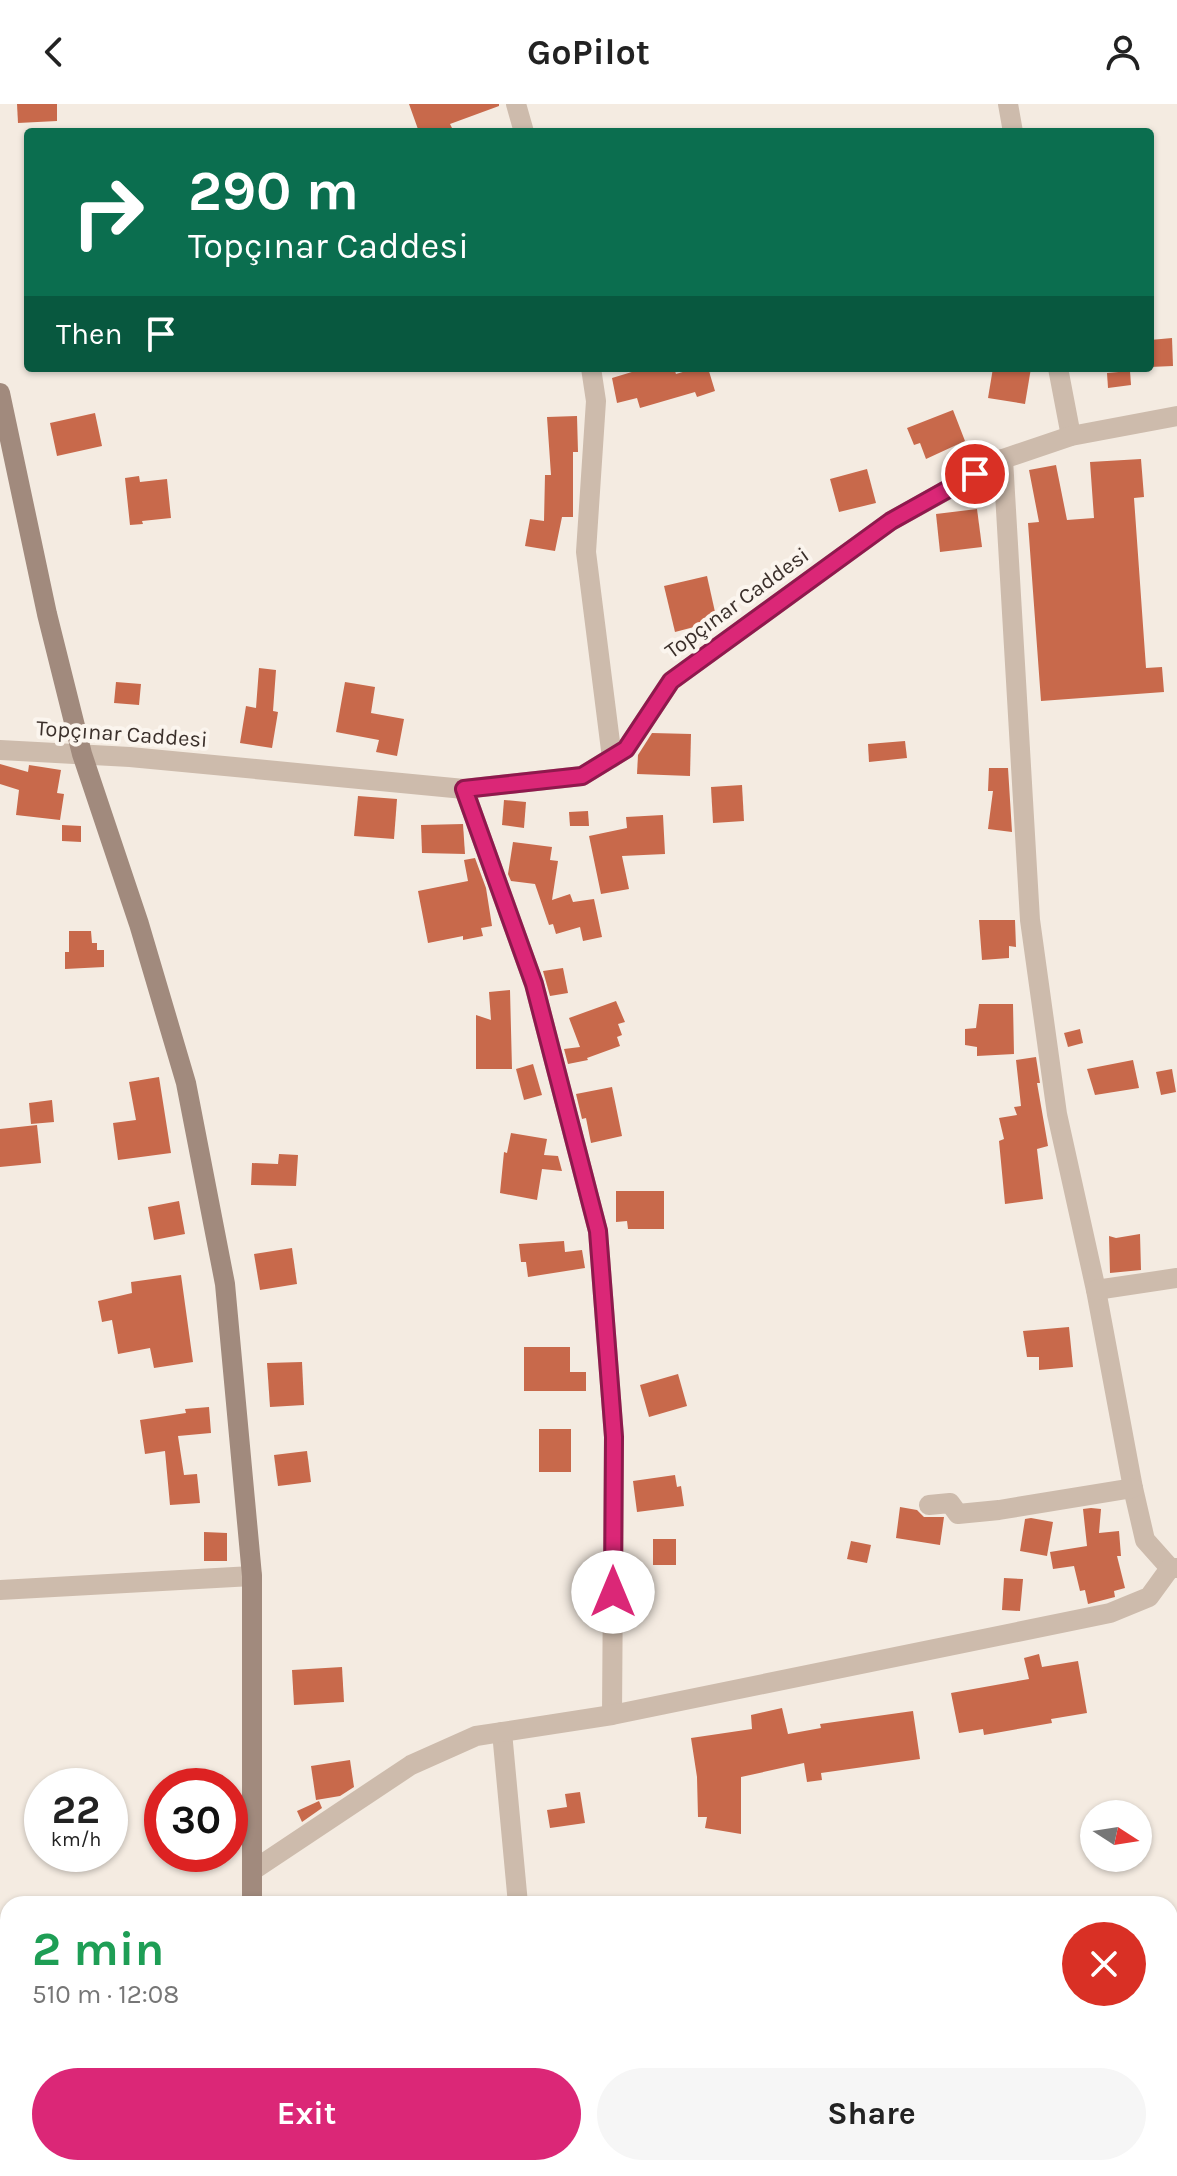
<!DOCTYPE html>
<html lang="en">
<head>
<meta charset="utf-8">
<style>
  :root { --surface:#fff; --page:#f6f6f6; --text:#222; --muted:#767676; --accent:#db2777 }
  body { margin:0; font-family:Karla,sans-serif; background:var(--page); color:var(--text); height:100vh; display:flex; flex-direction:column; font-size:30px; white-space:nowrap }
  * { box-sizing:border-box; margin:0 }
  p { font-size:26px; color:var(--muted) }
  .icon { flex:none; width:44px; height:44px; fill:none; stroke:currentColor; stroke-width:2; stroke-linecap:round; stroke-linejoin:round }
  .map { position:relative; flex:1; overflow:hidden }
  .panel { position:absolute; left:0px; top:1792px; width:1178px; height:280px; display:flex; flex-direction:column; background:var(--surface); border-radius:24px 24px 0 0; box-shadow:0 2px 6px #0004 }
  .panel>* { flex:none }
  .banner { position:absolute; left:24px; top:24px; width:1130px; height:244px; border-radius:8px; box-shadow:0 2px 6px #0004; background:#0b6e4f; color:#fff; overflow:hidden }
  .needle { width:52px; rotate:102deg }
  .fabs { position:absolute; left:1080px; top:1696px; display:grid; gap:16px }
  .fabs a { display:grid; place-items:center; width:72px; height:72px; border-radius:50%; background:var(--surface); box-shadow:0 2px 6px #0004; font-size:40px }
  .speed { position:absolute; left:24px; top:1664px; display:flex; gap:16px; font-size:40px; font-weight:700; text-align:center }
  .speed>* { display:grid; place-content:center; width:104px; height:104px; border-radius:50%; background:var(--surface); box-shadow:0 2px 6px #0004; line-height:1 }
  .speed small { font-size:20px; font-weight:400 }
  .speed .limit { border:12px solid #d22; background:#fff; color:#111 }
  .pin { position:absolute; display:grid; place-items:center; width:68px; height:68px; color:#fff; margin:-34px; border:4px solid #fff; border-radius:50%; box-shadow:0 2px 8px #0007 }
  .me { position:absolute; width:88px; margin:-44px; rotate:0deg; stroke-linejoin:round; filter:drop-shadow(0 0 6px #0008) }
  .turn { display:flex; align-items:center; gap:28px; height:168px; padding:0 32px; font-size:36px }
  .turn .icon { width:104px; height:104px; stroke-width:2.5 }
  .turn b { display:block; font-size:56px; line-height:68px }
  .then { display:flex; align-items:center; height:76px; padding:0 32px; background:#0003; gap:16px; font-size:30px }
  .round { display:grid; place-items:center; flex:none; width:84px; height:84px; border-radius:42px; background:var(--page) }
  .headline { display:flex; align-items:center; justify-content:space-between; height:136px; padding:0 32px }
  h1 { font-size:48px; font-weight:700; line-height:60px; color:#1e9e55 }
  .cta { display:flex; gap:16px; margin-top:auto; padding:16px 32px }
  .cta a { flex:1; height:92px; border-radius:48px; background:var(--accent); color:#fff; font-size:32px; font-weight:700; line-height:92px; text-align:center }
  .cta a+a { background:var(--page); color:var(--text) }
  header { display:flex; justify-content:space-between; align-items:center; height:104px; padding:0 32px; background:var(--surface); font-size:36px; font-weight:700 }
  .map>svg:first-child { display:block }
  .building { fill:#c8694b }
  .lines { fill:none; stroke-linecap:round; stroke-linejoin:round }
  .street { stroke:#cdbbac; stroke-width:20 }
  .secondary { stroke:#a18a7d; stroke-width:20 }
  .route-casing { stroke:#8e194d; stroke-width:20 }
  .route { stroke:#db2777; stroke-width:14 }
  .labels { text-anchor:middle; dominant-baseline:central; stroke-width:8; stroke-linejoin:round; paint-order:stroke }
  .street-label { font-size:22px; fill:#3b302b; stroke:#fbf5ee }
</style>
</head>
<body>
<header><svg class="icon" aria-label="back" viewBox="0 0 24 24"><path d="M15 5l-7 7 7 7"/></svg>GoPilot<svg class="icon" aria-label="person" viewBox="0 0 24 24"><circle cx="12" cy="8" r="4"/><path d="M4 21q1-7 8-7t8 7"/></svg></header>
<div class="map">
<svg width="1177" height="2072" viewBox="0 0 1177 2072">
  <rect width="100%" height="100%" fill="#f4ebe1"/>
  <g class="building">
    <polygon points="17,0 57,0 57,17 18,19"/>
    <polygon points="409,0 499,0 499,2 450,20 454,28 419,28"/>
    <polygon points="1172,234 1173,262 1150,263 1150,236"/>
    <polygon points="645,264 674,264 676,270 696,264 708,264 715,287 697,293 695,288 640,304 637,294 617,299 612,274"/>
    <polygon points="993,264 1031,264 1025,300 988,294"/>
    <polygon points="1130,267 1131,281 1108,284 1107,269"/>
    <polygon points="953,306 965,337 926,355 920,339 914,341 907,324"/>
    <polygon points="95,309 102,342 57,352 50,319"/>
    <polygon points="577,312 578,348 573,348 573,413 562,413 555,447 525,442 530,415 544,417 545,371 551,371 547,313"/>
    <polygon points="1141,355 1144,393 1134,394 1146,564 1162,563 1164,588 1041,597 1028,419 1039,418 1029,366 1056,361 1067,416 1094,414 1090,358"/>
    <polygon points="867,365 876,399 839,408 830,375"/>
    <polygon points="139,372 140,378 167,375 171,414 142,417 143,420 130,421 125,374"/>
    <polygon points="977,405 982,443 940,448 936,410"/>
    <polygon points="707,472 717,517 675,528 664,482"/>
    <polygon points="259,564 276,566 273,607 278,608 272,644 240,639 246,602 256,604"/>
    <polygon points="116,578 141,580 139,601 114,599"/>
    <polygon points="345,578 375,583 371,609 404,615 397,652 376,648 379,636 336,628"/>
    <polygon points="652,629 691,630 690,672 637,670 638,651"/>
    <polygon points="905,637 907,654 869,658 868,640"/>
    <polygon points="0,660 28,668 29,661 61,666 57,689 64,690 60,716 16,711 19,686 0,680"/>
    <polygon points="989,664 1008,664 1012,728 988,725 993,687 988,687"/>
    <polygon points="742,681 744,717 713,719 711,683"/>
    <polygon points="358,692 397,695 394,735 354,732"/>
    <polygon points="504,696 526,698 524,724 502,721"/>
    <polygon points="588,707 589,722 570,722 569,708"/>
    <polygon points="663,711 665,750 622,752 629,785 601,790 589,732 627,724 626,713"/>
    <polygon points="463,720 465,750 422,749 421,721"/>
    <polygon points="62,721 81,722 81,738 62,737"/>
    <polygon points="513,738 552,743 550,756 558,757 552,796 570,790 573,798 594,795 602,833 583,837 580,823 556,830 553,820 549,821 535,780 511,777 508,770"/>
    <polygon points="475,754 486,784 492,822 481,824 483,832 463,836 463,832 428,839 418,787 468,777 464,756"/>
    <polygon points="979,816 1015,816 1016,843 1009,842 1009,854 982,856"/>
    <polygon points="69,827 91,827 92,839 97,839 97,846 104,846 104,863 65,865 65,848 69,848"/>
    <polygon points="563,864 568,889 550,892 543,867"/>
    <polygon points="510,886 512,965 476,965 476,911 491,916 489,888"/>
    <polygon points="616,897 625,918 618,920 622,931 617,933 620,942 587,954 588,956 568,960 564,945 580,943 569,914"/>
    <polygon points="979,900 1013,900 1014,950 977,952 977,943 965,941 965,925 976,924"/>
    <polygon points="1080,925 1083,939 1068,943 1064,929"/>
    <polygon points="1036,953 1040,979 1037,979 1048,1042 1037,1045 1043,1095 1005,1100 999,1037 1004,1035 999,1014 1017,1011 1014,1003 1021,1002 1016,956"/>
    <polygon points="1133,956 1139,984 1095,991 1087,965"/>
    <polygon points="533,960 542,991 524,996 516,965"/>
    <polygon points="1172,965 1176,988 1161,991 1156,968"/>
    <polygon points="159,973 171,1049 118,1056 113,1019 136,1016 129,978"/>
    <polygon points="612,983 622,1032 591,1039 586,1014 582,1015 576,990"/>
    <polygon points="52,996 54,1018 31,1020 29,999"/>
    <polygon points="37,1021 41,1059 0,1063 0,1025"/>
    <polygon points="511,1029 547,1035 544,1051 558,1052 562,1067 542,1065 537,1096 500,1089 504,1048 507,1049"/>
    <polygon points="279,1050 298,1051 296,1082 251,1081 252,1059 278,1060"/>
    <polygon points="616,1087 664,1087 664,1125 628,1125 627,1117 616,1118"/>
    <polygon points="179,1097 185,1130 154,1136 148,1103"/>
    <polygon points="1140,1130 1141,1166 1110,1169 1109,1132 1116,1134"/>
    <polygon points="564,1137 565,1148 582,1146 585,1164 528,1173 526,1158 521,1158 519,1140"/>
    <polygon points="292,1144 297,1180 260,1186 254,1150"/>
    <polygon points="181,1171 193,1258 154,1264 150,1244 118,1250 112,1216 102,1218 98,1197 132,1189 131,1178"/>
    <polygon points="1069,1223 1073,1263 1039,1266 1039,1253 1027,1253 1023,1227"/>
    <polygon points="524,1243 570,1243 570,1268 586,1268 586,1287 524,1287"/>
    <polygon points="302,1258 304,1301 270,1303 267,1259"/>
    <polygon points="678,1270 687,1302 649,1313 640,1281"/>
    <polygon points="209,1303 211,1329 178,1332 184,1371 197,1370 200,1399 170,1401 165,1347 145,1350 140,1316 186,1309 185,1305"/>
    <rect x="539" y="1325" width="32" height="43"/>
    <polygon points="307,1347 311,1378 278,1382 274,1351"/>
    <polygon points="675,1371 677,1383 681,1382 684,1402 637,1408 633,1377"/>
    <polygon points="900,1403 917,1406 924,1413 944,1413 940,1441 896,1434"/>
    <polygon points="1091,1404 1101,1405 1099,1429 1119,1427 1121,1452 1117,1452 1125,1484 1114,1487 1115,1493 1088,1500 1085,1486 1080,1487 1074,1462 1053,1465 1050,1448 1087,1442 1083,1405"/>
    <polygon points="1031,1414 1053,1418 1047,1452 1020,1447 1025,1415"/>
    <polygon points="204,1428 227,1429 227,1457 204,1457"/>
    <rect x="653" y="1435" width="23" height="26"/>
    <polygon points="851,1437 871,1441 867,1459 847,1455"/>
    <polygon points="1004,1474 1023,1475 1020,1507 1002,1506"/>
    <polygon points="1039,1550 1042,1563 1078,1557 1087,1609 1051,1615 1052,1619 984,1631 983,1625 959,1629 951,1589 1029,1575 1024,1554"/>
    <polygon points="342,1563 344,1598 294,1601 292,1566"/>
    <polygon points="782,1604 788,1630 821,1624 820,1620 913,1607 920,1655 821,1669 822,1676 807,1678 804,1659 741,1673 741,1730 705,1724 707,1713 698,1713 697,1673 691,1634 752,1625 751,1611"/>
    <polygon points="350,1656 354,1683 340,1692 316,1696 311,1662"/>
    <polygon points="580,1688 585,1719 550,1724 547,1706 567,1703 565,1690"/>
    <polygon points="319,1697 322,1704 302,1718 297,1707"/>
  </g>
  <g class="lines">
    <g class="street">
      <polyline points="516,0 524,28"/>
      <polyline points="1008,0 1013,28"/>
      <polyline points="591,264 596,297 586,448 612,654"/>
      <polyline points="1058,264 1071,332"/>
      <polyline points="1003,355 1030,816 1057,1010 1096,1186 1133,1384 1145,1436 1170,1464 1177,1464"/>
      <polyline points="0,646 130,653 464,685 582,672 626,645 671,577 891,417 1003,355 1071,332 1177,312"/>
      <polyline points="464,685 534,880 598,1127 614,1333 612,1611"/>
      <polyline points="1096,1186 1177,1174"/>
      <polyline points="929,1401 950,1399 958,1410 999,1406 1133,1384"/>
      <polyline points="0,1486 252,1472"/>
      <polyline points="502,1628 518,1800"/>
      <polyline points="252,1767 411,1661 476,1632 612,1611 1110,1509 1149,1493 1170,1464"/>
      <polyline points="0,1990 8,1987"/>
      <polyline points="542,2064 542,2072"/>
    </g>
    <g class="secondary">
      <polyline points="0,289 47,510 82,650 139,820 186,979 225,1180 252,1472 252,1800"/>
      <polyline points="254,2064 254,2072"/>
    </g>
  </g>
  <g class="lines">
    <g class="route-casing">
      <polyline id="route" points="613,1488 614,1333 598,1127 534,880 464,685 582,672 626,645 671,577 891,417 975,370"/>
    </g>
    <use href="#route" class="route"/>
  </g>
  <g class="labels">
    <g class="street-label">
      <text transform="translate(737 499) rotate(-36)">Topçınar Caddesi</text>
      <text transform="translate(122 630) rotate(4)">Topçınar Caddesi</text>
    </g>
  </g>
</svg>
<div class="fabs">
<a><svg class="needle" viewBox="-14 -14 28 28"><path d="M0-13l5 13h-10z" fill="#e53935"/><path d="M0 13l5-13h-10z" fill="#767676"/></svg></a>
</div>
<div class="speed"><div>22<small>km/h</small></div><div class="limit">30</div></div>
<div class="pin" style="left:975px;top:370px;background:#d93025"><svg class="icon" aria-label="arrive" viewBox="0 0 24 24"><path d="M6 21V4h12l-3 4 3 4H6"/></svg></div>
<svg class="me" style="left:613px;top:1488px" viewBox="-20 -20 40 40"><circle r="19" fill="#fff"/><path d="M0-13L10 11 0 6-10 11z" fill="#db2777"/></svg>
<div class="banner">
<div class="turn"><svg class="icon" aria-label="right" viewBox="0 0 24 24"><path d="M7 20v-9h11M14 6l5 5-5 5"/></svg><div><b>290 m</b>Topçınar Caddesi</div></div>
<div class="then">Then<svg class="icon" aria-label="arrive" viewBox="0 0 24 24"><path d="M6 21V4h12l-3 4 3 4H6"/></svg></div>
</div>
<section class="panel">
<div class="headline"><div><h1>2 min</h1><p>510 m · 12:08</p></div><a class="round" style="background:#d93025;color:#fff"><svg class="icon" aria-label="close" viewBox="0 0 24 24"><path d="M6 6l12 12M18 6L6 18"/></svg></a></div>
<div class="cta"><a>Exit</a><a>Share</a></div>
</section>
</div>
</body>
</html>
